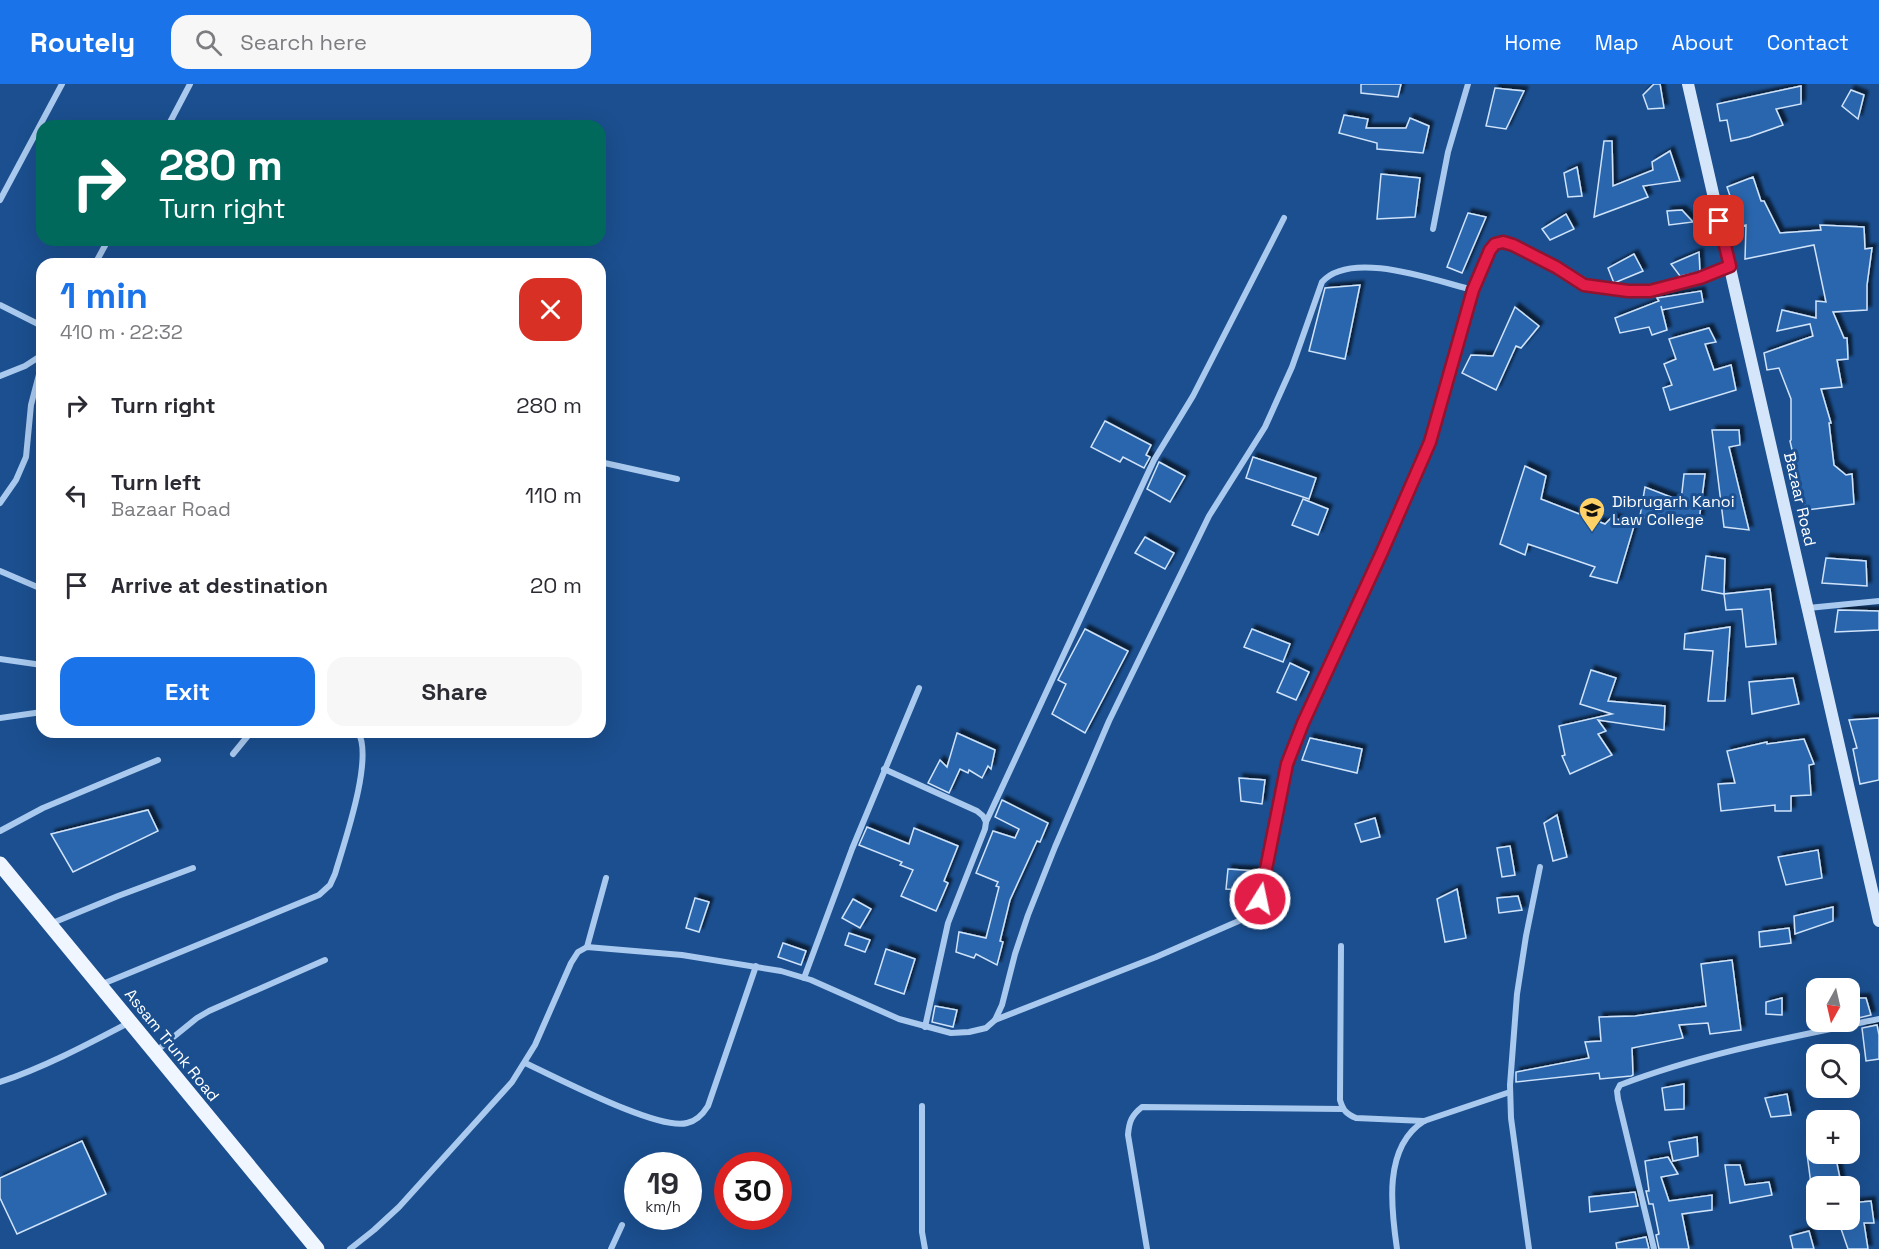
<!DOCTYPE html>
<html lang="en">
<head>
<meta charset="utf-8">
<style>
  :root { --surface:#fff; --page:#f7f7f7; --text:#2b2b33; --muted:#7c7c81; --accent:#1a73e8 }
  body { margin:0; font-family:"Space Grotesk",sans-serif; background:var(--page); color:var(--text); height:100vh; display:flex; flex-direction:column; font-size:22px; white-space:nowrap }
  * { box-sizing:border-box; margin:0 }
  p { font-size:20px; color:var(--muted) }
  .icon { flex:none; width:33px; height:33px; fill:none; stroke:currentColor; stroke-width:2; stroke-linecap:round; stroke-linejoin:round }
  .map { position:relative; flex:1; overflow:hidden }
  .sheet { position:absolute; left:36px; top:174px; width:570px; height:480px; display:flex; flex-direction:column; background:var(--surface); border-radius:18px; box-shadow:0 6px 24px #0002 }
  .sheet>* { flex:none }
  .banner { position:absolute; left:36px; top:36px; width:570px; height:126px; border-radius:18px; box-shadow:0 6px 24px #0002; background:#00695c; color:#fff; overflow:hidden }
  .needle { width:39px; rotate:188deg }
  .controls { position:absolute; left:1806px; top:894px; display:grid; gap:12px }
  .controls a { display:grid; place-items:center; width:54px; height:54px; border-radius:12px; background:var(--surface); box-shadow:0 6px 24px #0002; font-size:30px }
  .speed { position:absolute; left:624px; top:1068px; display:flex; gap:12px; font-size:30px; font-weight:700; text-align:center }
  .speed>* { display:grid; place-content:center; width:78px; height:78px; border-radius:50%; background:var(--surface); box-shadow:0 6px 24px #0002; line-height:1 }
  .speed small { font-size:15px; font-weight:400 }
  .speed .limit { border:9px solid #d22; background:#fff; color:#111 }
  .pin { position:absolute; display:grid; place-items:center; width:51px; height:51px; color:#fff; margin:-26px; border-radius:12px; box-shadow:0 3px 9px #0006 }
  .me { position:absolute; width:66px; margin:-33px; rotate:10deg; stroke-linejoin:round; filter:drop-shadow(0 0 4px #0008) }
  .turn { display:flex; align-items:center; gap:21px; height:126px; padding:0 24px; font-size:27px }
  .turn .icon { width:78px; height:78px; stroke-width:2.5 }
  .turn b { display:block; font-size:42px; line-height:51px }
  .round { display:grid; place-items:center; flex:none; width:63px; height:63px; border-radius:18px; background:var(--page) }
  .headline { display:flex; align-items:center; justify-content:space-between; height:102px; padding:0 24px }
  h1 { font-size:36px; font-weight:600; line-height:45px; color:var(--accent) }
  .primary-button { display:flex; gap:12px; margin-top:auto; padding:12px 24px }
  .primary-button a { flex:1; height:69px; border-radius:18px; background:var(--accent); color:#fff; font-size:24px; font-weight:600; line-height:69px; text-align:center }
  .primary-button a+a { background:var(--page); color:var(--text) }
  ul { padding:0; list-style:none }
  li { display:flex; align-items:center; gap:18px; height:90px; padding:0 24px }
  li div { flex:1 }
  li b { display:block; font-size:22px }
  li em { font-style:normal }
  header { display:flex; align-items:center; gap:36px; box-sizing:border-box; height:84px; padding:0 30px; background:var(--accent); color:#fff }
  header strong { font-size:28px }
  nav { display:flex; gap:33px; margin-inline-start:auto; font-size:21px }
  .search { width:420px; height:54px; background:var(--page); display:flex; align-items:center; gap:15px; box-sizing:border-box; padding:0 21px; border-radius:18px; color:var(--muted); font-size:22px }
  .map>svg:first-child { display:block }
  .building { fill:#2a66ad; stroke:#cfe3fa; stroke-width:1.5; filter:url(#shadow) }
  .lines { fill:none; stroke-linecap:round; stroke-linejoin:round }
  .street { stroke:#a9c9ee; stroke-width:6 }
  .secondary { stroke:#d6e6fa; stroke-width:12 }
  .primary { stroke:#f0f6ff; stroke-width:15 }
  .route-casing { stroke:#92132f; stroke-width:15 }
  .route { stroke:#e11d48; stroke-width:10 }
  .labels { text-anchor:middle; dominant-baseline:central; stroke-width:6; stroke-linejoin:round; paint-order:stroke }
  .street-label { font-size:16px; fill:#fff; stroke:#1b4f8f }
  .poi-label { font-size:16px; fill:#fff; stroke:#1b4f8f; text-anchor:start }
</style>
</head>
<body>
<header>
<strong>Routely</strong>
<div class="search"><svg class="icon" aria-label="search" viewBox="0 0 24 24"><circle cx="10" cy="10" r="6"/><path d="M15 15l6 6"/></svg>Search here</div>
<nav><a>Home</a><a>Map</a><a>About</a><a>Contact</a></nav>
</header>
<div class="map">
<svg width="1879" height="1165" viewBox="0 0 1879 1165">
  <defs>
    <filter id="shadow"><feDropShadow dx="4" dy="-4" stdDeviation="1.5" flood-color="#0009"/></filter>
  </defs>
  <rect width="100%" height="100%" fill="#1b4f8f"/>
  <g class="building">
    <polygon points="1361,0 1401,0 1398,13 1361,9"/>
    <polygon points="1654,0 1660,0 1664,24 1648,25 1643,11"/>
    <polygon points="1801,2 1801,20 1776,25 1783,41 1749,53 1731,57 1727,36 1720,37 1717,20"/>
    <polygon points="1495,4 1524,7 1506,45 1486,42"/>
    <polygon points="1851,6 1864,11 1858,35 1842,22"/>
    <polygon points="1344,31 1368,35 1366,44 1406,44 1410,34 1429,42 1423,69 1377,65 1377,59 1339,49"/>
    <polygon points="1604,57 1612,57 1613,102 1653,86 1652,78 1670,67 1680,97 1643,102 1648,113 1594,133"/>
    <polygon points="1577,83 1582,112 1568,113 1564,89"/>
    <polygon points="1381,90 1420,94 1415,133 1377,135"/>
    <polygon points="1753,93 1761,117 1764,117 1780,149 1821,146 1820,141 1864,143 1865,165 1872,164 1867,201 1867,226 1833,228 1844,254 1847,254 1848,275 1837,276 1842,303 1821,305 1831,339 1829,339 1834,381 1846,391 1852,390 1854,420 1807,426 1793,397 1799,396 1790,357 1791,356 1791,315 1779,284 1767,286 1764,269 1813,252 1810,240 1777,247 1782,226 1816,234 1816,217 1826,218 1814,161 1745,175 1746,141 1742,142 1737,114 1731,115 1727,103"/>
    <polygon points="1682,126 1693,138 1669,141 1667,127"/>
    <polygon points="1468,129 1486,133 1462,189 1447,183"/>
    <polygon points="1566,130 1574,145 1550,156 1542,145"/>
    <polygon points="1699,168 1700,188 1680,192 1671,180"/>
    <polygon points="1634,170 1643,187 1614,199 1608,184"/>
    <polygon points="1360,201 1345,275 1309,267 1325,204"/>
    <polygon points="1701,207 1703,218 1662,226 1661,222 1667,246 1652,251 1649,243 1620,249 1615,234 1659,217 1657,214"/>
    <polygon points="1515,223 1539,242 1521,264 1516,262 1496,306 1462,289 1471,271 1493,272"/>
    <polygon points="1709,244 1716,258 1705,260 1714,286 1731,281 1736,306 1670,326 1663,304 1672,301 1664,280 1676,275 1669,255"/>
    <polygon points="1105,337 1151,361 1146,371 1150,373 1144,384 1123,373 1120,378 1091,363"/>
    <polygon points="1712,346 1739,346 1740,361 1729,363 1749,446 1724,443"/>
    <polygon points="1253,373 1316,394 1309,415 1246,394"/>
    <polygon points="1159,378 1185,392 1170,418 1147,405"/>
    <polygon points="1525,382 1546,392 1541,415 1605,440 1612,433 1634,442 1617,499 1590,492 1595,483 1528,460 1525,471 1500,460"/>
    <polygon points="1684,390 1705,390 1699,437 1671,434 1670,443 1640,432 1645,403 1681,417"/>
    <polygon points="1303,415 1328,425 1318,451 1292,441"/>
    <polygon points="1145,453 1174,469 1165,485 1135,469"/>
    <polygon points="1706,472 1725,475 1724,510 1702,506"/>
    <polygon points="1826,474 1866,477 1867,502 1822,499"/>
    <polygon points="1770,505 1776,560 1746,563 1742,525 1726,526 1724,510"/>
    <polygon points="1838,526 1879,527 1879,546 1835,548"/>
    <polygon points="1730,543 1725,617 1708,617 1713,567 1684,565 1685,550"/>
    <polygon points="1085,545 1128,567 1085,649 1052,630 1066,600 1058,596"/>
    <polygon points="1252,545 1290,560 1283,578 1244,563"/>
    <polygon points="1290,579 1309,588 1296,616 1277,608"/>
    <polygon points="1591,586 1616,594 1608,617 1665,622 1664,646 1598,636 1606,647 1598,650 1612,671 1570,690 1562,672 1565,671 1559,642 1612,630 1580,620"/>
    <polygon points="1793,594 1799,620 1752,630 1749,598"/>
    <polygon points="1879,634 1879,696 1860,700 1853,665 1857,664 1849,636"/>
    <polygon points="957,649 995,666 991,685 988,682 982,694 969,686 968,689 960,685 949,709 928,699 940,676 947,683"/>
    <polygon points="1310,654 1362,665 1357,689 1302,676"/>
    <polygon points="1804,655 1814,680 1809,681 1811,711 1791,712 1791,727 1775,727 1775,721 1721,727 1718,700 1735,699 1727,667 1767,658 1767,660"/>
    <polygon points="1239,694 1265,696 1262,720 1241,717"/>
    <polygon points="1002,716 1048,739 1040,758 1037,757 1010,816 1000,857 1003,858 997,881 976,870 974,874 956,868 959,848 986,854 999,803 996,802 998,798 976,789 993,747 1015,754 1019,745 995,733"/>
    <polygon points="148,726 158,747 73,788 51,750"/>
    <polygon points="1557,731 1567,773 1553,777 1544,739"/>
    <polygon points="1375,734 1380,753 1361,758 1355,740"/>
    <polygon points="867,743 909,760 914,744 958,762 944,797 948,799 936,827 901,812 913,786 900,781 902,778 859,761"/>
    <polygon points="1510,762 1515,791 1502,793 1497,764"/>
    <polygon points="1818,766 1822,794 1786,801 1778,773"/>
    <polygon points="1228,785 1256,787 1254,807 1226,805"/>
    <polygon points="1457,805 1466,854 1445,858 1437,815"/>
    <polygon points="1518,812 1522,826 1499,829 1497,814"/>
    <polygon points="695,814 709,818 699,848 686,844"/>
    <polygon points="853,815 871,825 860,844 842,834"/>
    <polygon points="1833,823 1833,837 1795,850 1794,832"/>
    <polygon points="1789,844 1791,859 1760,863 1759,848"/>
    <polygon points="849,849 870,856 865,868 845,861"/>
    <polygon points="783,859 806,867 801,881 778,873"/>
    <polygon points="886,865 915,875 904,910 875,900"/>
    <polygon points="1732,876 1741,946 1710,950 1708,939 1679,941 1683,954 1632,964 1633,991 1631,992 1600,995 1599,989 1516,998 1516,988 1589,974 1585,958 1601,957 1599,933 1635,932 1706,922 1701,880"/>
    <polygon points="1782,914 1782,931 1766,930 1766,918"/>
    <polygon points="1850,914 1866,914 1871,931 1850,936"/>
    <polygon points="935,922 957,926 953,943 932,938"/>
    <polygon points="1877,941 1879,951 1879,975 1866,977 1862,944"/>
    <polygon points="1684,1000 1684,1025 1665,1026 1662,1004"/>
    <polygon points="1787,1010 1791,1031 1771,1033 1765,1014"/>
    <polygon points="1697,1053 1698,1072 1673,1077 1669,1058"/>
    <polygon points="82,1057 106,1110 17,1150 0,1114 0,1094"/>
    <polygon points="1807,1070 1835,1070 1841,1099 1811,1100"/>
    <polygon points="1668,1073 1678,1090 1661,1093 1669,1117 1712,1111 1712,1126 1682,1130 1689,1165 1659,1165 1656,1151 1659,1150 1653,1120 1649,1120 1646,1107 1649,1107 1645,1077"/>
    <polygon points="1725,1081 1740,1081 1745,1101 1769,1098 1772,1111 1730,1119"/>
    <polygon points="1635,1108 1638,1122 1590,1128 1589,1113"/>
    <polygon points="1871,1117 1874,1139 1864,1139 1868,1165 1848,1165 1838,1136 1850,1136 1850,1119"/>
    <polygon points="1809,1147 1814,1165 1793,1165 1790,1152"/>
    <polygon points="1646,1153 1649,1165 1617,1165 1616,1159"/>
  </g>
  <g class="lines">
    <g class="street">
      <polyline points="168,42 190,0"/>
      <polyline points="0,116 62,0"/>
      <polyline points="1433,145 1448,68 1468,0"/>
      <polyline points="95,180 108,156"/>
      <polyline points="0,221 42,242"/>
      <polyline points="0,292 25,282 42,271"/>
      <polyline points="600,378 677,395"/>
      <polyline points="0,419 16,396 26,373 31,321 42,279"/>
      <polyline points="0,487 42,505"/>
      <polyline points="1808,524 1879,517"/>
      <polyline points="0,575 42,581"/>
      <polyline points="0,634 42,628"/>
      <polyline points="233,670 251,648"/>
      <polyline points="884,685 977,727 983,732 986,738 985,745 948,839 925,943"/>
      <polyline points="986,738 1154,376 1193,312 1284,134"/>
      <polyline points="0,747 43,724 158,676"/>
      <polyline points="50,840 118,812 193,784"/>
      <path d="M1341,862l-1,154c3,10 6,14 16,18l68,3"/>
      <polyline points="587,863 606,794"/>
      <polyline points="804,894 852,765 919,604"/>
      <path d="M100,901l219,-90 11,-10 5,-11c9,-31 39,-116 23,-142"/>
      <polyline points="995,936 1156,873 1241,836 1253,829 1257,824 1287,680 1303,639 1382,468 1430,358 1473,206 1490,166 1495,161 1503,158 1513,161 1556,182 1584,201 1628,207 1650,207 1700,193 1729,182"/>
      <polyline points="155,968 197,934 209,927 325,876"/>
      <path d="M525,979c31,14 133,68 162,60 10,-2 16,-9 21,-17l48,-140"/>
      <path d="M0,998c45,-15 88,-38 130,-60"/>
      <polyline points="922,1022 922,1148 925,1165"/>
      <path d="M350,1165l24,-19 25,-23 113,-125 23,-37 36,-82 7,-11 9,-5 95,8 99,16 30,9 88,39 52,14 18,-1 17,-4 9,-8 7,-15 13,-51 13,-39 27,-68 54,-126 100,-205 56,-89 27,-60 30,-85c29,-33 114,-1 151,8"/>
      <polyline points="611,1165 622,1141"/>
      <path d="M1147,1165l-19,-114c1,-14 4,-20 14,-28l201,2"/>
      <path d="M1397,1165c-6,-41 -14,-102 27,-128l86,-29"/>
      <polyline points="1529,1165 1511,1034 1510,1001 1517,910 1526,852 1540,783"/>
      <path d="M1654,1165l-36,-150 -1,-8 3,-6c84,-32 172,-48 259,-66"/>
    </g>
    <polyline class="secondary" points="1688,0 1879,837"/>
    <polyline class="primary" points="0,780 317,1165"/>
  </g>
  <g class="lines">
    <g class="route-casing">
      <polyline id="route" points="1260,815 1287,680 1303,639 1382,468 1430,358 1473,206 1490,166 1495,160 1503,158 1513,161 1556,183 1584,201 1628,207 1650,207 1700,194 1730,182 1719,137"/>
    </g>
    <use href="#route" class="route"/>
  </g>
  <defs>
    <g id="university-pin" transform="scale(1.35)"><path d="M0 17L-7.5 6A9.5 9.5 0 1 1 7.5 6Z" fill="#ffd166" stroke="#1b4f8f"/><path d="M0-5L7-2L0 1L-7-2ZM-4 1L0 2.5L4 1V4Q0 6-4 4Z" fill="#111"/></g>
  </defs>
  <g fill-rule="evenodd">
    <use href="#university-pin" x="1592" y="426"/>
  </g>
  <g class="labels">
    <g class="street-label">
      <text transform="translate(1800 415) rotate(77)">Bazaar Road</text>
      <text transform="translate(172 961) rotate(51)">Assam Trunk Road</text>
    </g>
    <g class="poi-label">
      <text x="1612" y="417">Dibrugarh Kanoi<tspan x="1612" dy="18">Law College</tspan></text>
    </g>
  </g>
</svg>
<div class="controls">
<a><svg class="needle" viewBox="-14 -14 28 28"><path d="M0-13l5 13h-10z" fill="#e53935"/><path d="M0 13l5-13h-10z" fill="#7c7c81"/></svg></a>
<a><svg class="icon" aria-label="search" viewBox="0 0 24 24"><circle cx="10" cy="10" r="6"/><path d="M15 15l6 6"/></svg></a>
<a>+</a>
<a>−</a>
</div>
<div class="speed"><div>19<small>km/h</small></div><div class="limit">30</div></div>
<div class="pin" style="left:1719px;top:137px;background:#d93025"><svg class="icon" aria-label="arrive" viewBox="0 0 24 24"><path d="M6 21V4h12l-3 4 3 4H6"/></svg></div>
<svg class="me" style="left:1260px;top:815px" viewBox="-20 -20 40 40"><circle r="17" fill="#e11d48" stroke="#fff" stroke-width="3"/><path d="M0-11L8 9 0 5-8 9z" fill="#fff"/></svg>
<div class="banner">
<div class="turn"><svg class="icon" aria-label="right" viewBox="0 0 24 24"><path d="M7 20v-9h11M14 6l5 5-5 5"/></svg><div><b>280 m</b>Turn right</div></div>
</div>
<section class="sheet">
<div class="headline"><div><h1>1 min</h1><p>410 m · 22:32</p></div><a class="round" style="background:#d93025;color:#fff"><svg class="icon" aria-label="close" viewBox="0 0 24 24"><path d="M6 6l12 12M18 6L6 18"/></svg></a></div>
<ul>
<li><svg class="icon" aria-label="right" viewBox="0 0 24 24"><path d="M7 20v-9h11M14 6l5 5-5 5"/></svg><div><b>Turn right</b></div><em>280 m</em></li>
<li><svg class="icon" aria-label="left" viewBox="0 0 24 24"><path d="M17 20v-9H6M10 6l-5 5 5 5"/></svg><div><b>Turn left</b><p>Bazaar Road</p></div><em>110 m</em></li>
<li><svg class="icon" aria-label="arrive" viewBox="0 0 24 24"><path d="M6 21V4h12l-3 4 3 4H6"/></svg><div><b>Arrive at destination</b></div><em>20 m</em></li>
</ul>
<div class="primary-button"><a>Exit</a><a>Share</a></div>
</section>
</div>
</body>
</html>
